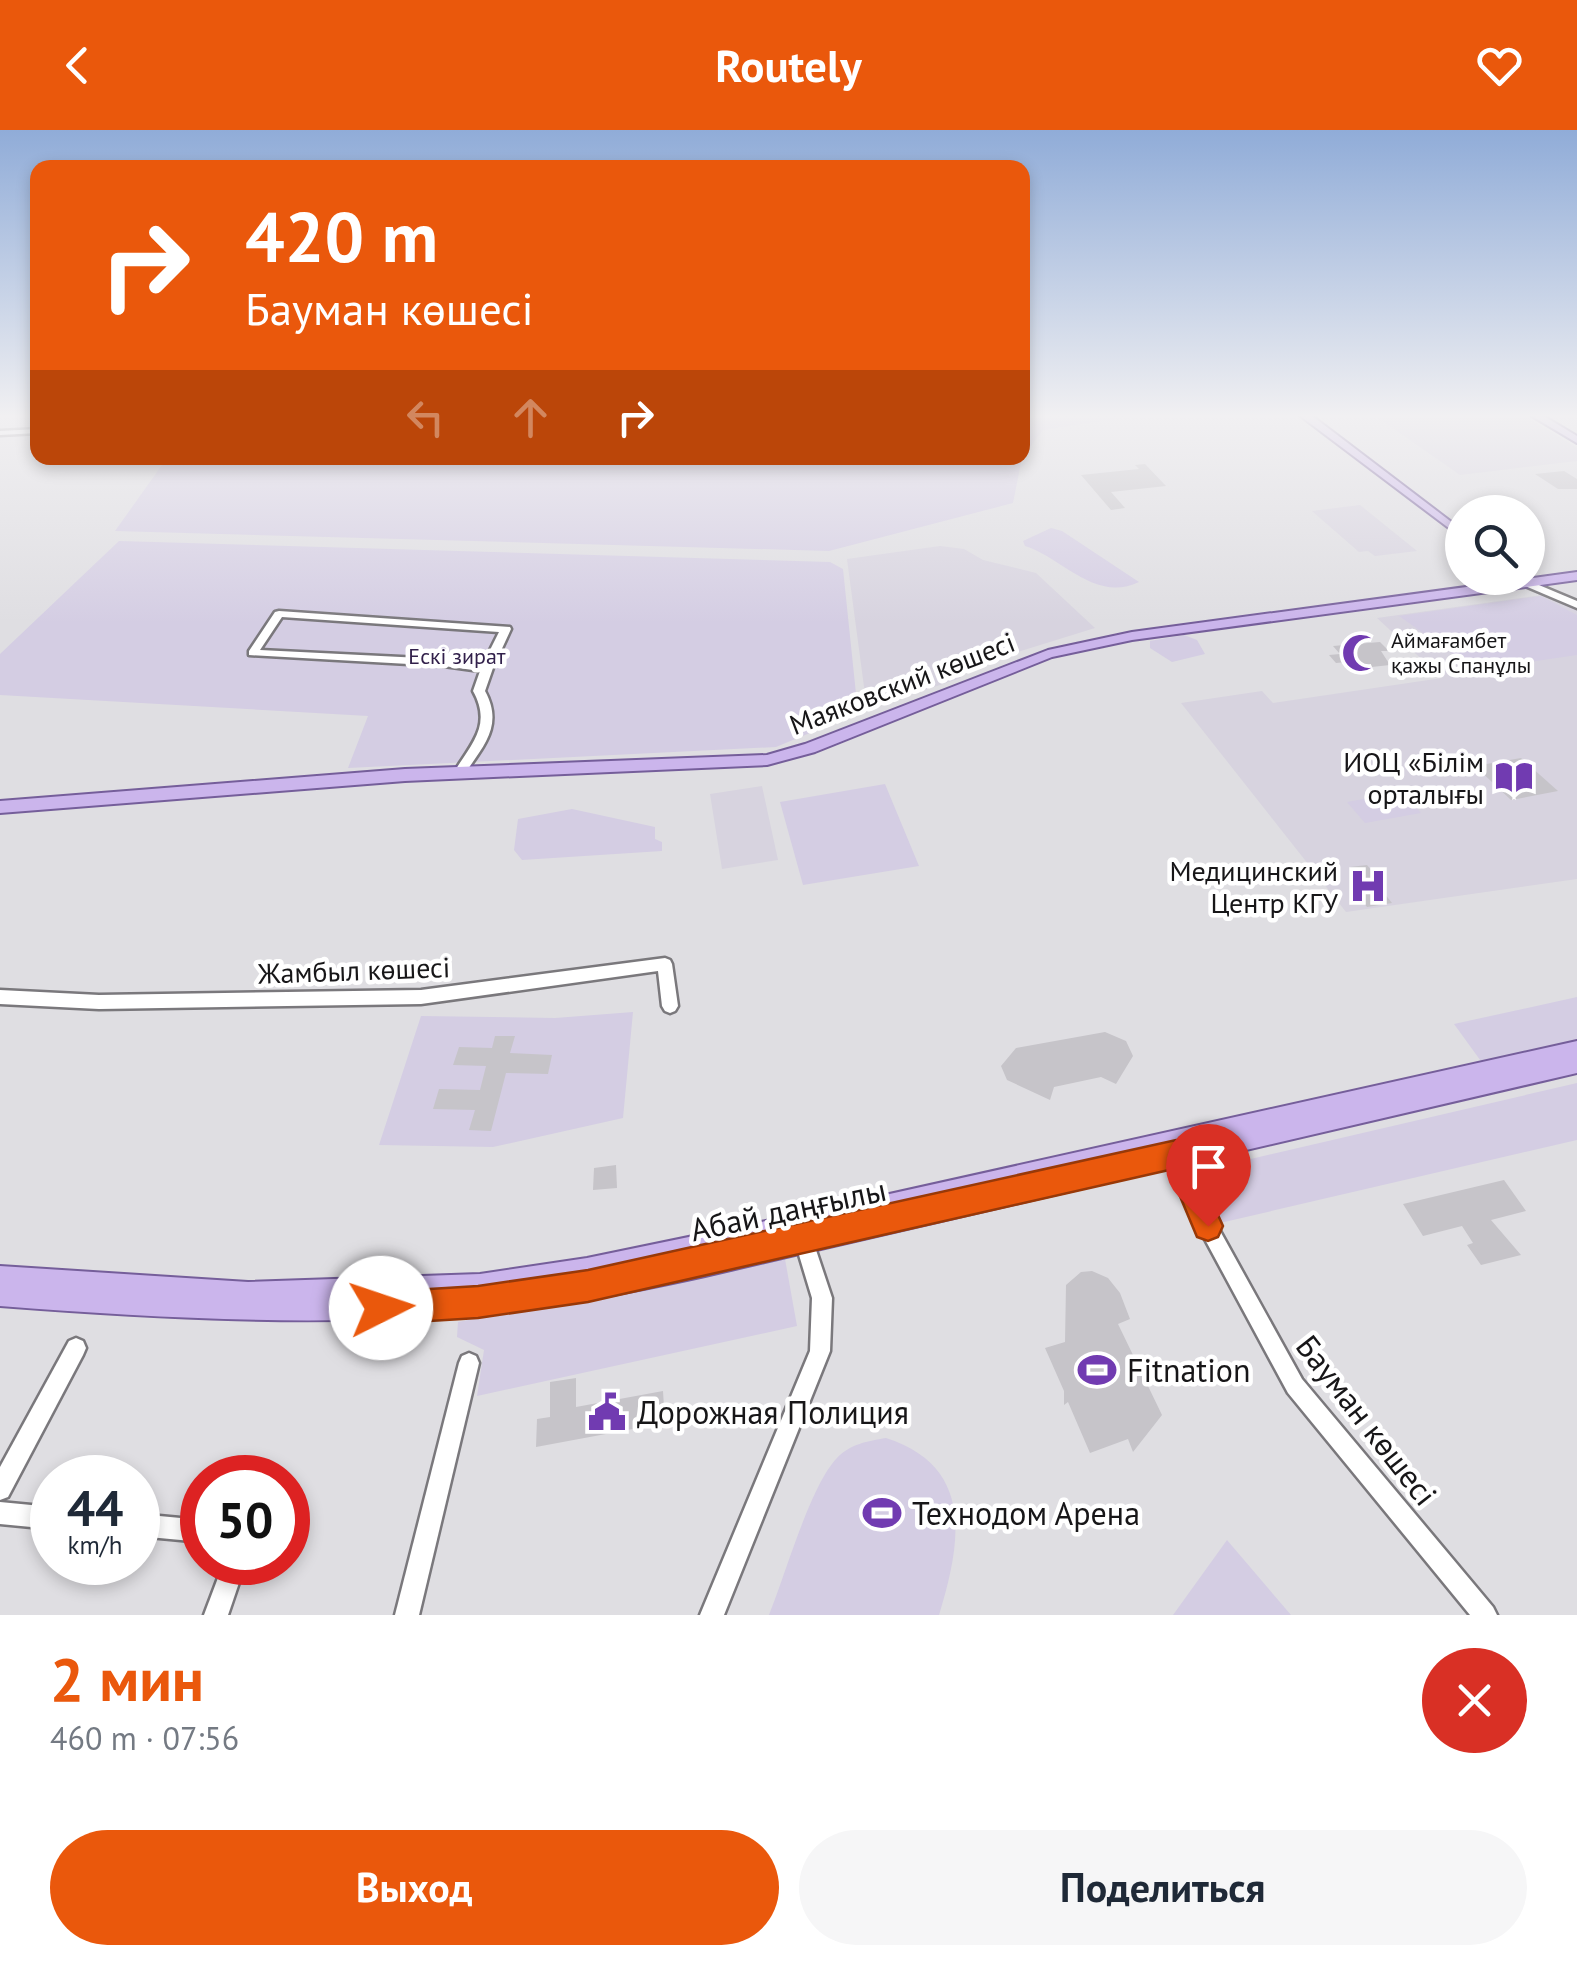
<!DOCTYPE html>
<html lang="ru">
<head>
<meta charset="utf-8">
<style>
  :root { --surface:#fff; --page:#f6f6f7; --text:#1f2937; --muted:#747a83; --accent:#ea580c }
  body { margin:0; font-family:"PT Sans",sans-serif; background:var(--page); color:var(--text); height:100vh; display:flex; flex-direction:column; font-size:38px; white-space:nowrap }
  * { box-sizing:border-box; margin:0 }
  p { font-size:32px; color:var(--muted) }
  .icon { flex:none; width:55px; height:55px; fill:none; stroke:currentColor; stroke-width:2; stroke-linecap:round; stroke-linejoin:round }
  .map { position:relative; height:1485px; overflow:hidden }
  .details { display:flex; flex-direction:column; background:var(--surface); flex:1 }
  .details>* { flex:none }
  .guide { position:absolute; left:30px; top:30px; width:1000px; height:305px; border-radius:20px; box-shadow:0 5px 15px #0003; background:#ea580c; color:#fff; overflow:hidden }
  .controls { position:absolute; left:1445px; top:365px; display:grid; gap:20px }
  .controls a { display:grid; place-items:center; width:100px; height:100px; border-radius:50%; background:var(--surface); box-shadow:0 5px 15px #0003; font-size:50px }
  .speed { position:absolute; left:30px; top:1325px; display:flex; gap:20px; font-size:50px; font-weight:700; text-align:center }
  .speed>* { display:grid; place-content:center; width:130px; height:130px; border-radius:50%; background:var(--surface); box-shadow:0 5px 15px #0003; line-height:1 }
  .speed small { font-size:25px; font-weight:400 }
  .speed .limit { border:15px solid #d22; background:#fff; color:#111 }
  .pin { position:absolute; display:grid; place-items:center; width:85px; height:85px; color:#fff; margin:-102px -42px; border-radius:50% 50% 50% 0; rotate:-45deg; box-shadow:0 0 10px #0007 }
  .pin .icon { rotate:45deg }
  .me { position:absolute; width:110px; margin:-55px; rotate:86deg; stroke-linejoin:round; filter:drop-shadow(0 0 8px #0008) }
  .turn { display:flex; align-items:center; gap:35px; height:210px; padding:0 50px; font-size:45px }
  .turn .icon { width:130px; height:130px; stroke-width:2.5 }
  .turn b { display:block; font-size:70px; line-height:85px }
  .lanes { display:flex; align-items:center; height:95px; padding:0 50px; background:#0003; justify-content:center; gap:50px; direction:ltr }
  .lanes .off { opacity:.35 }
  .round { display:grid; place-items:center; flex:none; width:105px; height:105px; border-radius:52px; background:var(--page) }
  .headline { display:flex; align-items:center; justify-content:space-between; height:170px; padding:0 50px }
  h1 { font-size:60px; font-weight:600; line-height:75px; color:var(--accent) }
  .button { display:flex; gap:20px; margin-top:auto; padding:20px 50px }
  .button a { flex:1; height:115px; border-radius:60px; background:var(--accent); color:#fff; font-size:40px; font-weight:600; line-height:115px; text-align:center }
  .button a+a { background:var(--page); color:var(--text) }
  header { display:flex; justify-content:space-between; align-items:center; height:130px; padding:0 50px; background:var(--accent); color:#fff; font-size:45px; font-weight:600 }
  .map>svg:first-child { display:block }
  .built { fill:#d7d3df }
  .green { fill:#d4cde3 }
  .building { fill:#c6c4c9 }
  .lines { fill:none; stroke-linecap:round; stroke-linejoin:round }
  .minor-casing { stroke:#7a787c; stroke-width:5 }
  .major-casing { stroke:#755e9a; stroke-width:4 }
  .minor { fill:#fff; fill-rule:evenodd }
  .major { fill:#cbb5ec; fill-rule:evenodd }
  .route { fill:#ea580c; stroke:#983908; stroke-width:2.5 }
  .labels { text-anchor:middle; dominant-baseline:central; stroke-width:9; stroke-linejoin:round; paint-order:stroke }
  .far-poi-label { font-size:22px; fill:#171618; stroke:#fff; text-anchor:start }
  .far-park-label { font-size:22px; fill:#32204b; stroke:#fff }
  .street-label { font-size:28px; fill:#171618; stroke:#fff }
  .poi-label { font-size:28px; fill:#171618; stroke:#fff; text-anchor:end }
  .near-street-label { font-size:32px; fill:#171618; stroke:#fff }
  .near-poi-label { font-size:32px; fill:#171618; stroke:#fff; text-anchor:start }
</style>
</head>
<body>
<header><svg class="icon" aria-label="back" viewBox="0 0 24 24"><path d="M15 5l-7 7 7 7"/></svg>Routely<svg class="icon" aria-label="heart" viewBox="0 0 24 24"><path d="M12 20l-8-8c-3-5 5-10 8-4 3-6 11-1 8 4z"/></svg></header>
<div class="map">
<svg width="1577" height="1485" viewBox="0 0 1577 1485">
  <rect width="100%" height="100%" fill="#dfdee2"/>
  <g class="built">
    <polygon points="1374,285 1523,285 1577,318 1577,331 1460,345"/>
    <polygon points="1360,375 1417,421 1375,426 1368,421 1359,422 1312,381"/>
    <polygon points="940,416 964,419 983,430 1036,443 1095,498 956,541 961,548 922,561 865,564 847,429"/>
    <polygon points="1549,464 1577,478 1577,749 1346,782 1181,573 1262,561 1273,573 1442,548 1377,488"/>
    <polygon points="762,656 778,730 722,739 710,664"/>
  </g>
  <g class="green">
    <polygon points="1023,285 1141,285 1043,300 1022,327"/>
    <polygon points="167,328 1022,328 1013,373 829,421 115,401"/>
    <path d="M1051,398l11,3 77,51c-44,21 -76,-24 -114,-36l-2,-5z"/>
    <polygon points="119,411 830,432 843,439 858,583 776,617 348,638 368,586 0,565 0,524"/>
    <polygon points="1541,466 1577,485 1577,525 1476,540 1399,486"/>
    <polygon points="1184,505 1197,510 1205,524 1172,532 1150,518 1150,511"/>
    <polygon points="885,654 919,736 803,755 780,672"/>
    <polygon points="1402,662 1421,683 1365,693 1347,672"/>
    <polygon points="572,679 655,697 655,709 662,712 662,721 522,730 514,720 518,689"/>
    <polygon points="1577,867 1577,914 1483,934 1454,894"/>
    <polygon points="633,882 623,988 493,1017 379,1015 421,886 555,888"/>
    <polygon points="1577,953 1577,1010 1207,1096 1191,1043"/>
    <polygon points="785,1129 797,1196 477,1266 484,1220 457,1207 458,1192"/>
    <path d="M886,1308c89,29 75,104 53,177h-170c16,-39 41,-129 68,-157 13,-14 31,-17 49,-20z"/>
    <polygon points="1227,1410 1291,1485 1173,1485"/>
  </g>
  <g class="building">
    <polygon points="1145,334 1166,356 1111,362 1125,378 1111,380 1081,345 1139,339 1135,335"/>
    <polygon points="1564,341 1577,349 1577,359 1558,359 1535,344"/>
    <polygon points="1380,512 1389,521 1381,521 1390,535 1353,539 1347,532 1336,533 1329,525 1340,524 1333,516"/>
    <polygon points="1521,628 1558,661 1511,670 1475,636"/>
    <polygon points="1367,735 1381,752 1376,753 1392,773 1367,777 1352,757 1364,755 1350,737"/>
    <polygon points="1105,902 1126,911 1133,926 1116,954 1101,947 1054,957 1050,970 1007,950 1001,936 1016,918"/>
    <polygon points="495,906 515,906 510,923 552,925 548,944 506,943 491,1001 469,1000 475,980 433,979 439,959 480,960 486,936 453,935 459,917 492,918"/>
    <polygon points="616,1035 617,1058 593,1060 594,1038"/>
    <polygon points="1504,1050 1526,1081 1491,1090 1521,1125 1481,1135 1467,1115 1473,1113 1462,1096 1423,1106 1403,1074"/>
    <polygon points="1092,1141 1108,1148 1120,1163 1130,1189 1118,1194 1162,1285 1133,1322 1128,1309 1090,1323 1068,1272 1064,1275 1064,1261 1045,1218 1065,1212 1066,1155 1081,1142"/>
    <polygon points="576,1248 576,1277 663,1261 665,1293 536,1317 537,1289 550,1287 550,1252"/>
  </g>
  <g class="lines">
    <g class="minor-casing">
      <g id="minor">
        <polygon points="38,299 38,303 0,305 0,301"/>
        <polygon points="1527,450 1577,471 1577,478 1523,455 1522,453"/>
        <path d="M279,481l231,16 1,2 -18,39 -8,23c19,35 -2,55 -21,84h-8l-2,-3c18,-29 38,-47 19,-81l7,-20 -36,-5 -195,-11v-4l26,-39zM282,487l217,15 -16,32 -32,-4 2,-4 -5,-3 -4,1 -3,5 -181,-9z"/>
        <polygon points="665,828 670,830 672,834 678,876 675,881 670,883 665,881 662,876 658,841 421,874 99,879 0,874 0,860 99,865 421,860"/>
        <polygon points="1177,1011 1183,1013 1214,1090 1302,1249 1493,1477 1497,1485 1470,1485 1288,1263 1201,1102 1168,1019 1171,1013"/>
        <polygon points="802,1096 809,1098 811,1105 832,1168 830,1221 724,1485 700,1485 810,1221 812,1168 793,1105 795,1098"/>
        <polygon points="76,1208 83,1211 86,1218 83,1225 8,1367 0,1370 0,1337 69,1211"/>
        <polygon points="469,1223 476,1226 479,1233 419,1485 395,1485 459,1233 462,1226"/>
        <polygon points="0,1372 52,1377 52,1399 0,1394"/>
        <polygon points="138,1384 202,1390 202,1412 138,1406"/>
        <polygon points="224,1432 246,1432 228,1485 204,1485"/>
      </g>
    </g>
    <g class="major-casing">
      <g id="major">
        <polygon points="1299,285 1311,285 1462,400 1462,408"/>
        <polygon points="1530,285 1542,285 1577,306 1577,313"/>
        <polygon points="1577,442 1577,450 1132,510 1052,527 815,622 767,635 405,651 0,683 0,671 405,639 767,625 805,614 1048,520 1132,502"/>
        <path d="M1577,911v32l-872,203c-77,17 -154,32 -233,38 -157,13 -315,4 -472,-8v-40l248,16 232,-8 107,-16 208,-43z"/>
      </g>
    </g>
    <use href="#minor" class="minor"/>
    <use href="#major" class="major"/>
  </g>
  <linearGradient id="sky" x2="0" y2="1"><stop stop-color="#90acd8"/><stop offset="0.58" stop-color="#f1f0f2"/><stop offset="1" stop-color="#f1f0f2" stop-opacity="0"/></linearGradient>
  <rect width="1577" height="493" fill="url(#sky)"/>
  <polygon class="route" points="1176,1010 1186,1014 1223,1096 1218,1107 1208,1111 1197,1107 1169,1040 588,1172 478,1188 381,1194 369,1189 365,1178 369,1167 381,1162 478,1156 588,1140"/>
  <defs>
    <g id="mosque-bare" transform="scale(3)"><path d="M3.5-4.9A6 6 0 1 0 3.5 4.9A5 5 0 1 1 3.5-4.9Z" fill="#713bb1" stroke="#fff" stroke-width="2.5" paint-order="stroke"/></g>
    <g id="library-bare" transform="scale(3)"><path d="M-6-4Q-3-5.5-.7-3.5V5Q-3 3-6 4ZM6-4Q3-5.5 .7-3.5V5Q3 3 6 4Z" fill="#713bb1" stroke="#fff" stroke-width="2.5" paint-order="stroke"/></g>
    <g id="hospital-bare" transform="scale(3)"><path d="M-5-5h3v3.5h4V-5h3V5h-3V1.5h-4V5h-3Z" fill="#713bb1" stroke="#fff" stroke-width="2.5" paint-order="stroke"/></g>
    <g id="stadium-bare" transform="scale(3)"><path d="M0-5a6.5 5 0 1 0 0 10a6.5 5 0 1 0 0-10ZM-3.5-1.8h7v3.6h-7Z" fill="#713bb1" stroke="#fff" stroke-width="2.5" paint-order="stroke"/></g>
    <g id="civic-bare" transform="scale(3)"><path d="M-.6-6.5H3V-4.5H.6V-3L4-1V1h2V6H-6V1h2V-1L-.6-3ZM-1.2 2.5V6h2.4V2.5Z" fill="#713bb1" stroke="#fff" stroke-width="2.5" paint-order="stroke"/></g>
  </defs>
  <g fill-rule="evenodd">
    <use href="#mosque-bare" x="1361" y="523"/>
    <use href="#library-bare" x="1514" y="647"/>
    <use href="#hospital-bare" x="1368" y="756"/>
    <use href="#stadium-bare" x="1097" y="1240"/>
    <use href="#civic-bare" x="607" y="1282"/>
    <use href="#stadium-bare" x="882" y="1383"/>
  </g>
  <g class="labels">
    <g class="far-poi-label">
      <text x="1391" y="510">Аймағамбет<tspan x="1391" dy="25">қажы Спанұлы</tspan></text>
    </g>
    <g class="far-park-label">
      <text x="457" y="526">Ескі зират</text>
    </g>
    <g class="street-label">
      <text transform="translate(902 553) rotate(-21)">Маяковский көшесі</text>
      <text transform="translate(354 840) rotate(-2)">Жамбыл көшесі</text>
    </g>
    <g class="poi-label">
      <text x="1484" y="631">ИОЦ «Білім<tspan x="1484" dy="32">орталығы</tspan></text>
      <text x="1338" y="740">Медицинский<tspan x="1338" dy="32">Центр КГУ</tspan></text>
    </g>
    <g class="near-street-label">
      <text transform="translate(788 1079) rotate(-12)">Абай даңғылы</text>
      <text transform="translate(1367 1290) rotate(52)">Бауман көшесі</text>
    </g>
    <g class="near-poi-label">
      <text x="1127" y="1240">Fitnation</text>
      <text x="637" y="1282">Дорожная Полиция</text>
      <text x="912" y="1383">Технодом Арена</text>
    </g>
  </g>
</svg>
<div class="controls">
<a><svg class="icon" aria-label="search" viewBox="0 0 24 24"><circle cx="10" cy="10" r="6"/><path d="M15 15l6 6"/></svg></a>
</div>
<div class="speed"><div>44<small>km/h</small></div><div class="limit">50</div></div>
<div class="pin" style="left:1208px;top:1096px;background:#d93025"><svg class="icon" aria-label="arrive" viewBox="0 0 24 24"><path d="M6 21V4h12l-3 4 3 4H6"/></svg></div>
<svg class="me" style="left:381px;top:1178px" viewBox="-20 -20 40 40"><circle r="19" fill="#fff"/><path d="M0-13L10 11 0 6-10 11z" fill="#ea580c"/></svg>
<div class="guide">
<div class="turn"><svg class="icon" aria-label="right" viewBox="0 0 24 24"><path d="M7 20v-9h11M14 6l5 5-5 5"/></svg><div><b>420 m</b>Бауман көшесі</div></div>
<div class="lanes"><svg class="icon off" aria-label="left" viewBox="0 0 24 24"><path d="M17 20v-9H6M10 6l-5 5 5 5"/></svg><svg class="icon off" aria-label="ahead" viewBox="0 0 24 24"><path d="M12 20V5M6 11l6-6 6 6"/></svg><svg class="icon" aria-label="right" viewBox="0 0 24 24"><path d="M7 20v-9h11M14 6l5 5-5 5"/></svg></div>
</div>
</div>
<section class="details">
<div class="headline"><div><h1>2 мин</h1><p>460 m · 07:56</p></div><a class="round" style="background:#d93025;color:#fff"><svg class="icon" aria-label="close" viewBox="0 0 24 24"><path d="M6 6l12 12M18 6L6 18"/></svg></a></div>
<div class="button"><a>Выход</a><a>Поделиться</a></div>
</section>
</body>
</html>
